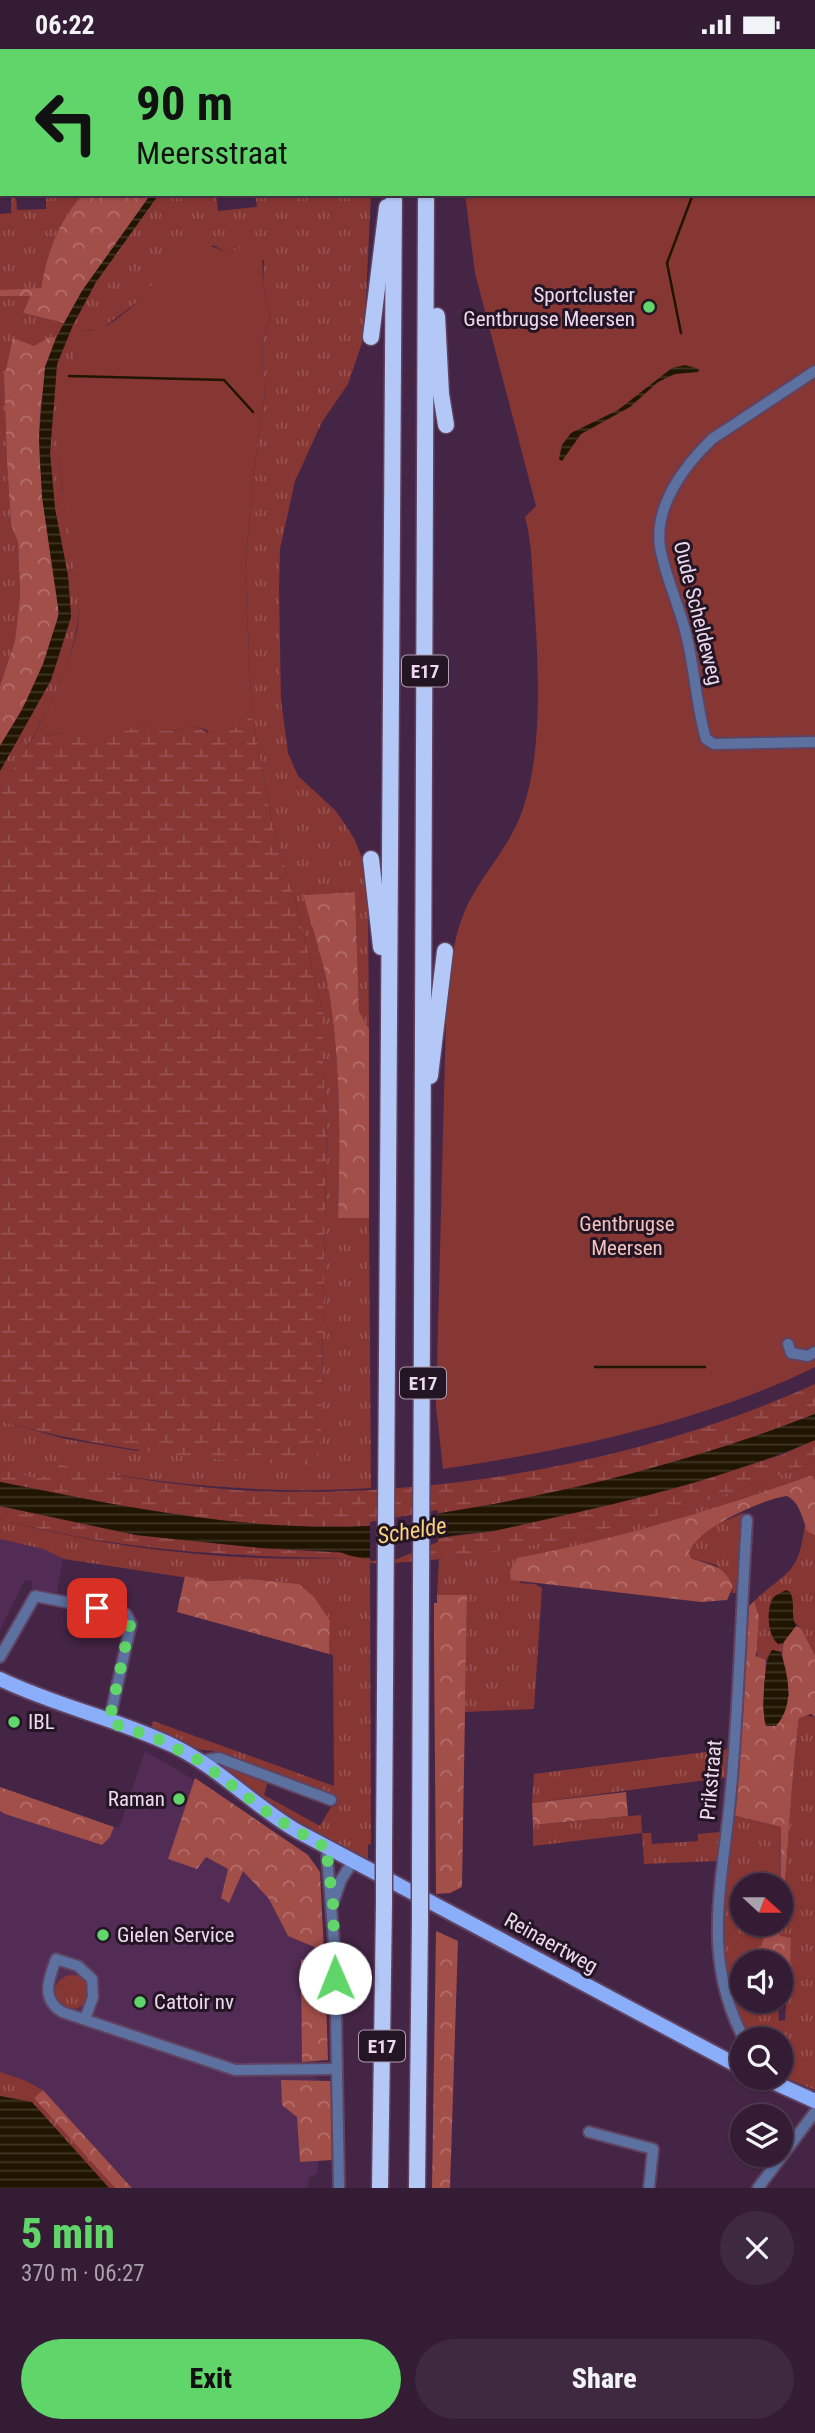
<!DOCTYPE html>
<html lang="en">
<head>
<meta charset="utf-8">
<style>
  :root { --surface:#341c34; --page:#3f2940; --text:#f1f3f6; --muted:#a9a1ac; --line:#4e3a4f; --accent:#60d56a }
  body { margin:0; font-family:"Roboto Condensed",sans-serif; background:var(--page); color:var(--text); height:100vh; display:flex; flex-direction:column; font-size:26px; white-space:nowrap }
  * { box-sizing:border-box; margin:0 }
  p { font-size:23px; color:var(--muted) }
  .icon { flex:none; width:38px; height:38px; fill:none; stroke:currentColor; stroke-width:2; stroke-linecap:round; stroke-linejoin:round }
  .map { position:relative; height:2139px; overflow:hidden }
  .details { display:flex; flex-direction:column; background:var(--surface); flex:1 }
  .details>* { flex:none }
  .guide { position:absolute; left:0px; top:0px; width:816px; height:147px; box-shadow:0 2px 5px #0004,0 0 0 2px var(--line); background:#60d56a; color:#111; overflow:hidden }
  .needle { width:46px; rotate:111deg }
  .buttons { position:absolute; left:730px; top:1824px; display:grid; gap:14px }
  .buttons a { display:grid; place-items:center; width:63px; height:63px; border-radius:50%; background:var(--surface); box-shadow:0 2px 5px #0004,0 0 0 2px var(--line); font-size:35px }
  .pin { position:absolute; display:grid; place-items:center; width:60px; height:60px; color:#fff; margin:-30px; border-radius:14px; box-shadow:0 4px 10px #0006 }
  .me { position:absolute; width:77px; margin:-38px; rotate:359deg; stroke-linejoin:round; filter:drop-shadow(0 0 5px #0008) }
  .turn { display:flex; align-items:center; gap:24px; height:147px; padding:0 21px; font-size:32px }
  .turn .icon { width:91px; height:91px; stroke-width:2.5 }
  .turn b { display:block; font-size:49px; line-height:60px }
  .round { display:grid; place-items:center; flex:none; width:74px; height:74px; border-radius:37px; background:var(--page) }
  .head { display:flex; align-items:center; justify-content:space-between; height:119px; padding:0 21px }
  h1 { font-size:42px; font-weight:800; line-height:52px; color:var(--accent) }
  .primary-button { display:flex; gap:14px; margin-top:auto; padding:14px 21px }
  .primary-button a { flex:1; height:80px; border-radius:42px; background:var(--accent); color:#111; font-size:28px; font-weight:800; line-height:80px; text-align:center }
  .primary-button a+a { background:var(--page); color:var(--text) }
  .status { display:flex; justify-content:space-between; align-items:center; height:49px; padding:0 35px; background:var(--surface); direction:ltr }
  .status svg { height:19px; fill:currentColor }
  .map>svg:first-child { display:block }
  .built { fill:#522c54 }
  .grass { fill:url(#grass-tufts) }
  .forest { fill:url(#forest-crowns) }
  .wetland { fill:url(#wetland-marsh) }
  .park { fill:#863633 }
  .water { fill:url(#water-rules) }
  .pier { fill:#452546 }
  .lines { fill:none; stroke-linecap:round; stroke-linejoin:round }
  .stream { stroke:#201500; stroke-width:2.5 }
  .minor-casing { stroke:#604261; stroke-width:14 }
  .major-casing { stroke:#604261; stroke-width:18 }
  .highway-casing { stroke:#604261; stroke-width:19 }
  .minor { stroke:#5c71a0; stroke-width:10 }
  .major { stroke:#8baefb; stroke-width:14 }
  .highway { stroke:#b3c8f6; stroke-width:16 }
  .highway-bridge-casing { stroke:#604261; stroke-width:19; stroke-linecap:butt }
  .highway-bridge { stroke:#b3c8f6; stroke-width:16 }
  .route { stroke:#60d56a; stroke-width:12; stroke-dasharray:0 21.6 }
  .poi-dot { fill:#60d56a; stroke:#231524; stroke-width:2.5 }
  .labels { text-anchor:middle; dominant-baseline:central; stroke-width:6; stroke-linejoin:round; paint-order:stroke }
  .shield { fill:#231524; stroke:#b19fb2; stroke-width:2 }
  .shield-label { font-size:19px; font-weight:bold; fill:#eedaef }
  .poi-label { font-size:21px; fill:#eedaef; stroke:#231524; text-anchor:start }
  .street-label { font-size:21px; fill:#eedaef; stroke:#231524 }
  .park-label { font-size:21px; fill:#f3c2bd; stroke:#231524 }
  .water-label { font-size:23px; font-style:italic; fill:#fcd47e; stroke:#231524 }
</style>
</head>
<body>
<div class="status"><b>06:22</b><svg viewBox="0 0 49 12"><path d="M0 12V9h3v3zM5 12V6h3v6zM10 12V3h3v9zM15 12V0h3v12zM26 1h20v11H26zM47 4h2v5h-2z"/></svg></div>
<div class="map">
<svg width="815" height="2139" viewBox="0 0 815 2139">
  <defs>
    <pattern id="grass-tufts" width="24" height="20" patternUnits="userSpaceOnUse" patternTransform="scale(1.75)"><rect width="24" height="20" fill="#863633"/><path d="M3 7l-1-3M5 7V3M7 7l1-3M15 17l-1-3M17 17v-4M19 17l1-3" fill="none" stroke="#975251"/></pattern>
    <pattern id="forest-crowns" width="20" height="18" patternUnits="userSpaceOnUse" patternTransform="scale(1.75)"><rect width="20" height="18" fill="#a24e49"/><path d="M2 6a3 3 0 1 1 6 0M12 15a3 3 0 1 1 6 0" fill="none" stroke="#b46f6c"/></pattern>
    <pattern id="wetland-marsh" width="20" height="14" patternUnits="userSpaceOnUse" patternTransform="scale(1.75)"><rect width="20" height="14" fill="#863633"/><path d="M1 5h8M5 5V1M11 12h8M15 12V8" fill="none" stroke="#975251"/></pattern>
    <pattern id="water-rules" width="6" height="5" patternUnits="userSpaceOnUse" patternTransform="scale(1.75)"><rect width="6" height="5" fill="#201500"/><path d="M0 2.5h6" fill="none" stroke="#413626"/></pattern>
  </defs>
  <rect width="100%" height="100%" fill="#452546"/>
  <g class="built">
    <polygon points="0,1490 43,1500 63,1509 57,1544 32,1540 32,1532 25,1531 0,1581"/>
    <polygon points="145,1702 191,1729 315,1838 319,2007 315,2011 316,2030 319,2030 320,2100 317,2124 309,2129 307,2139 132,2139 43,2041 24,2031 0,2023 0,1762 110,1788 114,1778 119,1779"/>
  </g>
  <g class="grass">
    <path d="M11,145h5l1,16 29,-1v-15h37c-25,28 -36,58 -42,94l-4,2h-37v-76l11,-1z"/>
    <path d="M159,145h57l2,17 39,-4 -2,-13h116l-7,143 -16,47 -26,38 -27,59 -15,68 -1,42 2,109 7,53 10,23 38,35 18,27 9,22 5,46 1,123 -10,-18 -4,-119 -52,3c9,34 22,69 27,104 11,73 10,146 8,219h31l2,270c-105,7 -208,-4 -311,-22 -29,25 -30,6 -60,1v-46l66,18 71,12 185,-65 5,-275 -4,-40v-59l-29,-116 -19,-60 -23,-120 -7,-147 9,-103 12,-80 -4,-14 1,-31 7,-25 -7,-31 1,-25 -37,-7 -14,-8 -113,85h-16c-12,52 -28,103 -22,158 6,45 22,93 15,138 -7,51 -48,122 -77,164v-19l51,-91 20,-63 -3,-41 -13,-67 -5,-56 7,-89 16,-39 23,-43z"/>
    <polygon points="22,246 30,247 23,264 64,274 56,289 51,287 34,297 4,329 7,414 11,476 18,493 20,547 15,591 0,637 0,247"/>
    <path d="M815,1412v19l-3,-5c-97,34 -194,64 -295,84l3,24 15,1 7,4 -8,121 -69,3 2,-117h-30l2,-36c127,-15 257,-50 376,-98z"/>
    <path d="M743,1464l-4,80h-7l1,-6 -17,-22 -25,-7 -2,-5c6,-25 33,-30 54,-40z"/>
    <path d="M0,1470c113,31 233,43 350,39l20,5 1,281 -3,1v16l-105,-60 -44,-37 49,17 -4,14 56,31 11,-19 6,-2 -3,-8 -121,-46 -18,-2 -44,-20 2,-8 181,65 -1,-131 -4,-1 1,-33 -17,-24 -14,-13 -48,-5 -43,2 -144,-22 -21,-10 -43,-10z"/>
    <path d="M805,1475l3,8 7,3v120l-14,-27 -30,-27 -1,29 8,14 5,-1 -2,9 -9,-2 -6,10 -6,-1c-8,-6 -2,-42 -6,-58 35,-32 44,-25 51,-77z"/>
    <path d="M803,1666l12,2v373l-34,-14 -1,-37h-33l-4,-8 -19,-55 -3,-63 11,-98 49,12 -1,58h-38v38h27l-8,23 2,16h-21v38h36l1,21 6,-1 6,-82 -11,-1c8,-73 10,-146 19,-219z"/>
    <polygon points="729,1700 729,1728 532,1754 534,1725"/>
    <polygon points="641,1766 642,1784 651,1784 652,1795 698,1792 698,1785 720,1783 718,1812 644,1815 642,1784 533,1797 533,1776"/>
    <circle cx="72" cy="1943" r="17"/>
    <polygon points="0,2023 24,2031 43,2041 35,2049 115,2139 109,2139 32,2054 0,2047"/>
  </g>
  <g class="forest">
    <path d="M83,145h68l-69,97 -18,32 -41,-10 7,-17h-30v-6l41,-2c6,-36 17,-66 42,-94z"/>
    <path d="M51,287l5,2c-21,59 -20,121 -9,183 5,30 15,65 11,95 -5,45 -35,92 -58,130v-60l15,-46 5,-44 -2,-54 -7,-17 -4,-62 -3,-85 9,-40 21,8z"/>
    <path d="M355,843l4,119 10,18v189h-31c2,-73 3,-146 -8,-219 -5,-35 -18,-70 -27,-104z"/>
    <path d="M812,1426l3,5v55l-7,-3c-6,-13 -8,-30 -21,-36 -24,3 -92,33 -98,57l2,5c20,8 33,6 42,29l-6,13 -26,2 -190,-22 -1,-9 7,-13c101,-19 198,-49 295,-83z"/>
    <polygon points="185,1527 208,1532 251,1530 299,1535 314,1548 330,1572 329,1605 177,1563"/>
    <polygon points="437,1546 467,1546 462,1838 450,1844 436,1845 434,1593 434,1554 437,1554"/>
    <path d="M754,1552l5,16 -3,39 10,4 -3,50 26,-14c-3,-24 -17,-53 7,-70l5,2 14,27v62l-4,-3 -12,4c-9,73 -11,145 -19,218l11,2 -1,32 -7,13 -3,-21h-17l-2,-16 8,-23h11l1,-96 -49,-12 -3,-66 9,-131z"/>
    <polygon points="195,1729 308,1806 320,1823 324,1902 288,1887 269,1850 243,1822 229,1854 221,1849 228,1820 206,1808 197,1820 168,1810"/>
    <polygon points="0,1738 114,1778 110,1788 102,1796 5,1765 0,1762"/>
    <polygon points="626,1743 628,1767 533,1776 532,1754"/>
    <polygon points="436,1882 458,1892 450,2139 432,2139"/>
    <polygon points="301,1910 325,1920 328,2011 302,2013"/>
    <polygon points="281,2031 331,2032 332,2111 300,2113 297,2068 282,2056"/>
    <polygon points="43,2041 130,2137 132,2139 115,2139 34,2049"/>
  </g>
  <g class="wetland">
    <path d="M240,525l9,144 3,-2 23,120 19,60 29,116v59l4,40 -6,324 -3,24 -7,6c-106,-3 -209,-16 -311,-44v-631l33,-52 32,-6 39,2 40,-9 13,6h15l24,-5 12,7z"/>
    <path d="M815,1335v30c-120,47 -247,79 -374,99 -24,4 -49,11 -73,13 -123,6 -248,-20 -368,-44v-15c30,4 31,24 60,-2 63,12 129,23 194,26 189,7 387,-29 561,-107z"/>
    <path d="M815,1391v21c-113,46 -252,85 -374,98 -22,2 -46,5 -69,4 -8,0 -17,-4 -26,-5 -117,-1 -232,-8 -346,-39v-13l136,29 125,13 135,8 43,-18 55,-7 181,-44 106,-32z"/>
  </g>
  <g class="park">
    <path d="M466,0h349v318l-100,75 100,-68v993c-109,54 -251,84 -372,102l-7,-63 10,-391c4,-37 5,-75 21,-109 16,-33 41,-57 54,-92 24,-63 17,-161 12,-228 -1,-23 -2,-47 -8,-69l11,-11 -61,-233 -10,-79h349v-143z"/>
    <path d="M262,191l1,45 7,31 -7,25 -1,31 4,14 -12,80 -9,103 7,147 -18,13 -16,6 -22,-9 -24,5h-15l-13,-6 -31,9 -37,1 -11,-3 -32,6c15,-28 42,-84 45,-114 3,-47 -12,-92 -16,-138 -5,-54 -1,-107 22,-156 13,2 19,-2 30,-9 10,-8 20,-15 29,-25 25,-29 39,-68 84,-43z"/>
  </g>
  <g class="water">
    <polygon points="151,145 159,145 96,233 73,276 57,315 50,404 55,460 68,527 71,568 51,631 0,722 0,697 22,661 43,615 59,565 42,448 39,388 45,318 56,289 82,242"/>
    <polygon points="685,316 699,320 698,323 675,325 658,333 630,358 581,385 562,412 559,410 562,396 571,384 618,361 672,319"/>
    <path d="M815,1365v26c-100,43 -210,67 -317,90 -19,4 -39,3 -58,8 -39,9 -58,31 -100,14l-79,-4 -125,-13 -136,-29v-24c120,24 245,50 368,44 24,-2 49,-9 73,-13 127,-20 254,-52 374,-99z"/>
    <path d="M786,1541l4,2c6,11 0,24 6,34l-13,17 -5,1c-10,-8 -12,-32 -6,-44 2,-5 9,-7 14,-10z"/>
    <path d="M772,1601l9,2c7,25 14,52 -5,74h-10c-5,-13 -2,-66 6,-76z"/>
    <polygon points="0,2047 32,2053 109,2139 0,2139"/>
  </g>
  <polygon class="pier" points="438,1461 438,1493 397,1510 370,1512 370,1473"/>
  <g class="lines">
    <g class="stream">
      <polyline points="348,2 348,0"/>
      <polyline points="681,284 667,214 693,145"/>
      <polyline points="69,327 224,331 253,363"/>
      <polyline points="595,1318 705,1318"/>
    </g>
    <g class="minor-casing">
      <g id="minor">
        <polyline points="116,0 116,2"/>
        <polyline points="200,2 202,0"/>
        <polyline points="0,72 2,72"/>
        <path d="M815,322l-103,68c-28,27 -58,67 -52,108 5,29 19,58 26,87 9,35 10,71 20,105l8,5 101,-2"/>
        <polyline points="788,1295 791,1304 808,1307 815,1303"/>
        <polyline points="0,1608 35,1547 126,1565 131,1575 109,1673"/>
        <polyline points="200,1712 219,1709 331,1751"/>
        <polyline points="330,1800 327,1807 335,1906 339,2139"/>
        <polyline points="333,1854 341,1831 353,1812"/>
        <path d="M85,1970l8,-22 -1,-18 -14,-13 -22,-7c-7,20 -16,39 6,53l173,58 101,-1"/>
        <path d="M744,1990c-43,-82 -22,-152 -14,-239 9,-93 11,-187 17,-280"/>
        <polyline points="589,2083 653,2100 649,2139"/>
        <polyline points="758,2139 815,2063"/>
      </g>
    </g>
    <g class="major-casing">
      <g id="major">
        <path d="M0,1630c56,27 118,40 174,67 45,22 80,60 123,85l445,237"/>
        <polyline points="762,2028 815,2052"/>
      </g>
    </g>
    <g class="highway-casing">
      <g id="highway">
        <polyline points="397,2 397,0"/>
        <polyline points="424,2 424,0"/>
        <polyline points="437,267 441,345 446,376"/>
        <polyline points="371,288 387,158"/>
        <polyline points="371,810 381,898"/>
        <polyline points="430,1027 445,902"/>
        <polyline points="384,1804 394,145"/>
        <polyline points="420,1823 426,145"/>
        <polyline points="380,2139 384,1854"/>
        <polyline points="417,2139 420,1874"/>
      </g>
    </g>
    <use href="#minor" class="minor"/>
    <use href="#major" class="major"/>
    <use href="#highway" class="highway"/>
    <g class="highway-bridge-casing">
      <g id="highway-bridge">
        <polyline points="384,1854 384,1804"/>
        <polyline points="420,1874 420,1823"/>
      </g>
    </g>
    <use href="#highway-bridge" class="highway-bridge"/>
  </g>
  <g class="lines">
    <polyline class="route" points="97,1559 123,1564 131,1571 109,1673 158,1690 200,1712 275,1769 330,1801 327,1807 333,1854 335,1929"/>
  </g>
  <g class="poi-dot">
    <circle cx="649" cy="258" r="7"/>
    <circle cx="14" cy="1673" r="7"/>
    <circle cx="179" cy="1750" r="7"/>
    <circle cx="103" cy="1886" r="7"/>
    <circle cx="140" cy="1953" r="7"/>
  </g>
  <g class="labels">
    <g class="shield">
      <rect x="402" y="606.5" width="46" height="31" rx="5"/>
      <rect x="400" y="1318.5" width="46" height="31" rx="5"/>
      <rect x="359" y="1981.5" width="46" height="31" rx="5"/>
    </g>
    <g class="shield-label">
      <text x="425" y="622">E17</text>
      <text x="423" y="1334">E17</text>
      <text x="382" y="1997">E17</text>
    </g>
    <g class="poi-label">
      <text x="635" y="246" text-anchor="end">Sportcluster<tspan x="635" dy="24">Gentbrugse Meersen</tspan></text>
      <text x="28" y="1673">IBL</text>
      <text x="165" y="1750" text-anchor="end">Raman</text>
      <text x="117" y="1886">Gielen Service</text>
      <text x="154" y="1953">Cattoir nv</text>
    </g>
    <g class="street-label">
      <text transform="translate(698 564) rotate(76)">Oude Scheldeweg</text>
      <text transform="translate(711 1731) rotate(-85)">Prikstraat</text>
      <text transform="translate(551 1894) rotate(29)">Reinaertweg</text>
    </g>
    <g class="park-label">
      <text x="627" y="1175">Gentbrugse<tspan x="627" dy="24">Meersen</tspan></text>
    </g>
    <g class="water-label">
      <text transform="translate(412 1482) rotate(-9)">Schelde</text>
    </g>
  </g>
</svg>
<div class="buttons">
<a><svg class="needle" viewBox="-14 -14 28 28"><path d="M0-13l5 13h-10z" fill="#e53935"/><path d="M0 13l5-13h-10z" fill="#a9a1ac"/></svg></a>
<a><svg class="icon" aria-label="sound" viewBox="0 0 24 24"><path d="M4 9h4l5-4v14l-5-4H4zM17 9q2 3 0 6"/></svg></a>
<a><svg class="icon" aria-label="search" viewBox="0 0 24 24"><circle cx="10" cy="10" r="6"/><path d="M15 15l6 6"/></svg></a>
<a><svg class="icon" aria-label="layers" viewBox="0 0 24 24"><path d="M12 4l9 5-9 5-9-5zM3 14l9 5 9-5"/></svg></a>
</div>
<div class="pin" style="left:97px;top:1559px;background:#d93025"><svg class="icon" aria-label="arrive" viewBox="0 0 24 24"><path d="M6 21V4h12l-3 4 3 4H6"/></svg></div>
<svg class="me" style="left:335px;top:1929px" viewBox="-20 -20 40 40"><circle r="19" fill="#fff"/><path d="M0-13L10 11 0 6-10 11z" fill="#60d56a"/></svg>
<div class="guide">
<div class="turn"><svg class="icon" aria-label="left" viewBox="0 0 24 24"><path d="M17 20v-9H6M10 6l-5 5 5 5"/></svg><div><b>90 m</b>Meersstraat</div></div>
</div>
</div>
<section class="details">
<div class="head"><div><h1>5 min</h1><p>370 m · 06:27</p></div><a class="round"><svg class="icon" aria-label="close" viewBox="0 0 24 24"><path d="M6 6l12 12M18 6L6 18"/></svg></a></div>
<div class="primary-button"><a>Exit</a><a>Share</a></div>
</section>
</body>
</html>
